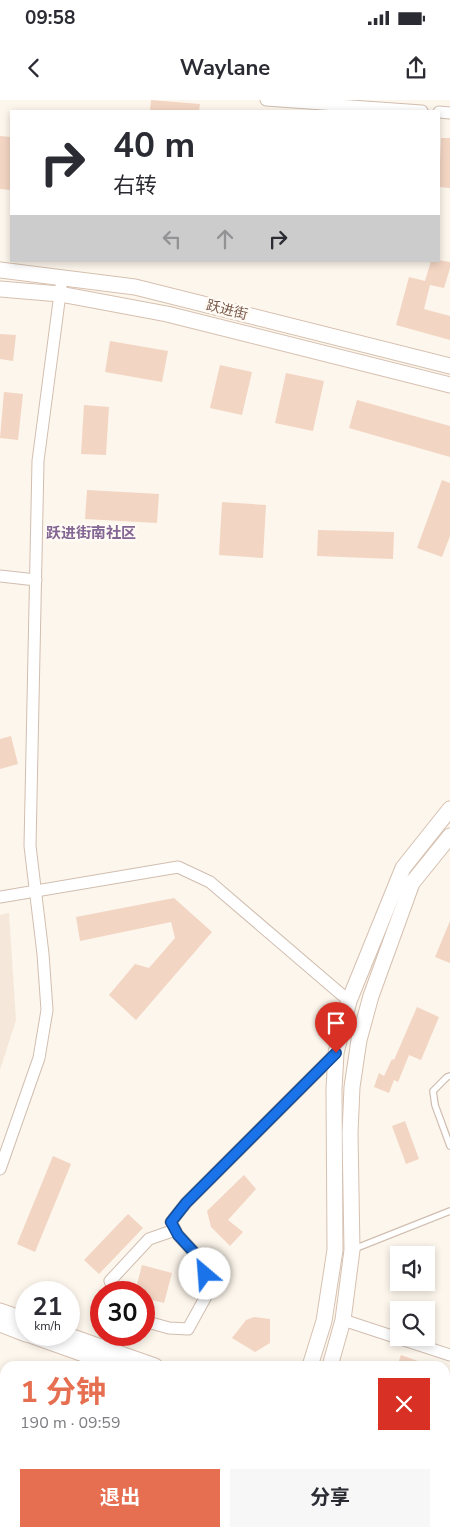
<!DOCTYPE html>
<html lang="zh">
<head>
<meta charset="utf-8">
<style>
  :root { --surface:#fff; --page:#f7f7f7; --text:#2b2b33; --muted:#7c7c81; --accent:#e76f51 }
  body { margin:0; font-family:"Nunito Sans","Noto Sans SC",sans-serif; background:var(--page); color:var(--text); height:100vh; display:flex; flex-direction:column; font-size:19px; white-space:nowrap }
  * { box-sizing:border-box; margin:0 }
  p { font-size:16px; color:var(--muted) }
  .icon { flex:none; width:28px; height:28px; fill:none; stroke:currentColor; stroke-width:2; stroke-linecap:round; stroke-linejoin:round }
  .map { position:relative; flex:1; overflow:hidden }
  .side { position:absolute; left:0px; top:1261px; width:450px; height:176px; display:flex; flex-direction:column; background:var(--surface); border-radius:15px 15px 0 0; box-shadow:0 2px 8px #0003 }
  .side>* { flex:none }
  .guide { position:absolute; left:10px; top:10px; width:430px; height:152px; border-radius:0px; box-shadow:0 2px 8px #0003; background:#fff; color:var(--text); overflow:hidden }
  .buttons { position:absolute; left:390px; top:1146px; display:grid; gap:10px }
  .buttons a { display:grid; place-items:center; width:45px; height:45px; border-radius:0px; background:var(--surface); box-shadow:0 2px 8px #0003; font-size:25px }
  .speed { position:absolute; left:15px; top:1181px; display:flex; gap:10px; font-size:25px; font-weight:700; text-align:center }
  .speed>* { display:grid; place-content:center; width:65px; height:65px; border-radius:50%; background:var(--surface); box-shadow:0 2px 8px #0003; line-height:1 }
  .speed small { font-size:12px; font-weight:400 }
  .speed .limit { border:8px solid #d22; background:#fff; color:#111 }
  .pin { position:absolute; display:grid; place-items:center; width:42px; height:42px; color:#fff; margin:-51px -21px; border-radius:50% 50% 50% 0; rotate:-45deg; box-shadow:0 0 5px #0007 }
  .pin .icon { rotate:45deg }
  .me { position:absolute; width:55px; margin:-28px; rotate:333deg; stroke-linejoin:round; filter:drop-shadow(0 0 4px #0008) }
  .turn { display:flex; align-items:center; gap:18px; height:105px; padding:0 20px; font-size:22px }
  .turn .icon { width:65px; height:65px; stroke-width:2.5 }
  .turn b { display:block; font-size:35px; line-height:42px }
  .lanes { display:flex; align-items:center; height:48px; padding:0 20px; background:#0003; justify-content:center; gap:25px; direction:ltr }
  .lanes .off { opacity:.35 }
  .round { display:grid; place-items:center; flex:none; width:52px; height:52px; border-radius:0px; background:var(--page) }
  .headline { display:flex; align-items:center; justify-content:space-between; height:85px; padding:0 20px }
  h1 { font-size:30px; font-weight:700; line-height:38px; color:var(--accent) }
  .action { display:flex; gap:10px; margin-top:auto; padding:10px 20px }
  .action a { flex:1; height:58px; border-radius:0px; background:var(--accent); color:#fff; font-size:20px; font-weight:700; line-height:58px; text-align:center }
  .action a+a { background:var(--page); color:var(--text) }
  .status { display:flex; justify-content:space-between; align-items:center; height:35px; padding:0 25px; background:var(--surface); direction:ltr }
  .status svg { height:14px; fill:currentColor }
  header { display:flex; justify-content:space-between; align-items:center; height:65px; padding:0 20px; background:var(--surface); font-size:22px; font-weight:700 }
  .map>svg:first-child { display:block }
  .residential { fill:#f5e8da }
  .green { fill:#d8ecc9 }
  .building { fill:#f3d5c3 }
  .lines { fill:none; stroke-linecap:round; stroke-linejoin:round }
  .lane-casing { stroke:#d1beb0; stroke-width:8 }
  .street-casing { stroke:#d1beb0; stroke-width:13 }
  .secondary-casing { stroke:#d6c0b0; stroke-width:17 }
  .lane { stroke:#fff; stroke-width:5.5 }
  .street { stroke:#fff; stroke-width:11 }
  .secondary { stroke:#fff; stroke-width:15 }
  .route-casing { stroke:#114b97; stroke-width:12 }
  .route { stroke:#1a73e8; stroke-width:9 }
  .labels { text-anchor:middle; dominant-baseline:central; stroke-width:5; stroke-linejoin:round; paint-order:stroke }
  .street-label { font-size:14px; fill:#7a5c4d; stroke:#fffaf3 }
  .neighbourhood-label { font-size:15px; font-weight:bold; fill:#846695; stroke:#fffaf3 }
</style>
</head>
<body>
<div class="status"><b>09:58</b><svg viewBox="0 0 49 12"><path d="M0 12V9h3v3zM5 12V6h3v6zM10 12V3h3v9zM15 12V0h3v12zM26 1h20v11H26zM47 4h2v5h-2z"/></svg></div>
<header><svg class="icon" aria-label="back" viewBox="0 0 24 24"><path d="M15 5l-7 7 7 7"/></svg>Waylane<svg class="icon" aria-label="share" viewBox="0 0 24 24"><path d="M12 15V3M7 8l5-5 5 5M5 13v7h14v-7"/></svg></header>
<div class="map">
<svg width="450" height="1437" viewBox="0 0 450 1437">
  <rect width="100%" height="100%" fill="#fdf6ec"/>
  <polygon class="residential" points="9,813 16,920 0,970 0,815"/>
  <polygon class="green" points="445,1331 450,1333 450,1359 445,1357"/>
  <g class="building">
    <polygon points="151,0 200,4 199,11 150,11"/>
    <polygon points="0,36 11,37 11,90 0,89"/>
    <polygon points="441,38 450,38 450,88 439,87"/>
    <polygon points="439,160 450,162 450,168 444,188 430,185 424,209 450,216 450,240 396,225 409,177 425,181 431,161 439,161"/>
    <polygon points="0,234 16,235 13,261 0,259"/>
    <polygon points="110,241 168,251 162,282 105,272"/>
    <polygon points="220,265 252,272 242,315 210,308"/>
    <polygon points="286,273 324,281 313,331 275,323"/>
    <polygon points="4,292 23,294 18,340 0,338"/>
    <polygon points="357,300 450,326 450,357 349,328"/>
    <polygon points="84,305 109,307 106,355 81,354"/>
    <polygon points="442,380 450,383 450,436 442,457 417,448"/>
    <polygon points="87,390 159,394 157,423 85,419"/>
    <polygon points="222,402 266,405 263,458 219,455"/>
    <polygon points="318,430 394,432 393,459 317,456"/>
    <polygon points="11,636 18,664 0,669 0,639"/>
    <polygon points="174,798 212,832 136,920 109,895 135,864 149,868 175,838 171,822 80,841 76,817"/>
    <polygon points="450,821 450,863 435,857"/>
    <polygon points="417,907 439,917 421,960 409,955 398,982 394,980 389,993 374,987 379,973 384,976 392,959 394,960"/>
    <polygon points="405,1021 419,1059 406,1064 392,1026"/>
    <polygon points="53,1056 71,1064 35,1152 17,1144"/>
    <polygon points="244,1075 256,1089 228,1120 243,1132 230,1146 211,1127 207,1111"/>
    <polygon points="128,1114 143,1128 99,1174 84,1160"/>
    <polygon points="142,1165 172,1173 164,1203 144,1198 144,1192 135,1192"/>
    <polygon points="254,1217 270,1219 270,1243 255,1252 232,1238 246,1220"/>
    <polygon points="401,1255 429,1265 429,1266 397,1266"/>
  </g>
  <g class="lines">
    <g class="lane-casing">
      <g id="lane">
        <polyline points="450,976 447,977 433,991 435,1005 450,1046"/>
        <polyline points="354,1149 450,1111"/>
      </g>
    </g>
    <g class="street-casing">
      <g id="street">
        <polyline points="266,0 422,11"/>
        <polyline points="439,12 450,13"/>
        <polyline points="0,476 36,480"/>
        <polyline points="0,797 178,767 210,782 349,901"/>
        <polyline points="0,1069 39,958 47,910 43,854 30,746 38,361 61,186"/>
        <polyline points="115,1192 110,1181 149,1139 175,1130"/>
        <polyline points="343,1220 450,1255"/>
        <polyline points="144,1221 169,1228 188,1229 210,1189 201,1160 178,1135 171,1122 186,1103 336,953"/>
      </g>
    </g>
    <g class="secondary-casing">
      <g id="secondary">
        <polyline points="0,170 135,187 450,266"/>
        <polyline points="0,189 60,194 167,214 450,285"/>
        <polyline points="0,1211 26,1220"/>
        <polyline points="0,1224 26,1234"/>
        <polyline points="30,1235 117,1266"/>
        <polyline points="67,1235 155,1266"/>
        <polyline points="310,1266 324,1221 335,1150 334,989 336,953 349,901 403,768 450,709"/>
        <polyline points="330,1266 343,1220 352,1150 350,1033 352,987 359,940 371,896 412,783 450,736"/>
        <polyline points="242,1432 244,1437"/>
        <polyline points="255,1432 257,1437"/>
        <polyline points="273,1437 275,1432"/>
      </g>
    </g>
    <use href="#lane" class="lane"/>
    <use href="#street" class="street"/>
    <use href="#secondary" class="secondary"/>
  </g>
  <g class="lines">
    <g class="route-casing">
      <polyline id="route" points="205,1174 201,1160 178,1135 171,1122 186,1103 336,953"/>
    </g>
    <use href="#route" class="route"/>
  </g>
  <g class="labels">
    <g class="street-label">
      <text transform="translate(227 210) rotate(14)">跃进街</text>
    </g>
    <g class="neighbourhood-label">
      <text x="91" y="433">跃进街南社区</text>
    </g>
  </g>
</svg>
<div class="buttons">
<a><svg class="icon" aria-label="sound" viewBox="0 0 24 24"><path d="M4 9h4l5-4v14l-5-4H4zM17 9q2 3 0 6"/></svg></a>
<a><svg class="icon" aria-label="search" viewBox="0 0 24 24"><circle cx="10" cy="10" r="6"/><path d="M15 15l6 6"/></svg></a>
</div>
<div class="speed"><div>21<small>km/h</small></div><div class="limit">30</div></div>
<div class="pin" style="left:336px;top:953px;background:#d93025"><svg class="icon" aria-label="arrive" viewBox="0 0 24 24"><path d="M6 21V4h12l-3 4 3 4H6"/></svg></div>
<svg class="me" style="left:205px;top:1174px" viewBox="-20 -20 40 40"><circle r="19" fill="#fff"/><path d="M0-13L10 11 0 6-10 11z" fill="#1a73e8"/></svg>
<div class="guide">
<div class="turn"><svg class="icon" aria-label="right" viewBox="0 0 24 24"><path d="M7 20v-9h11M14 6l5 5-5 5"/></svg><div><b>40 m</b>右转</div></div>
<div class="lanes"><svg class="icon off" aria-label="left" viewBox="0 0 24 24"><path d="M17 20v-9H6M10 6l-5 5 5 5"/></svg><svg class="icon off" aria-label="ahead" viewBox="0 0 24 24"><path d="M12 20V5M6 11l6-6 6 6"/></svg><svg class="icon" aria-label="right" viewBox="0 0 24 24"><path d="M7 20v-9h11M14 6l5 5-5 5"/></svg></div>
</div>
<section class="side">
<div class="headline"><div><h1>1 分钟</h1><p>190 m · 09:59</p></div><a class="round" style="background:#d93025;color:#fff"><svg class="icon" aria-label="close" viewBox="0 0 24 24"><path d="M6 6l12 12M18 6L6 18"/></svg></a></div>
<div class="action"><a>退出</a><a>分享</a></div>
</section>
</div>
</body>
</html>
